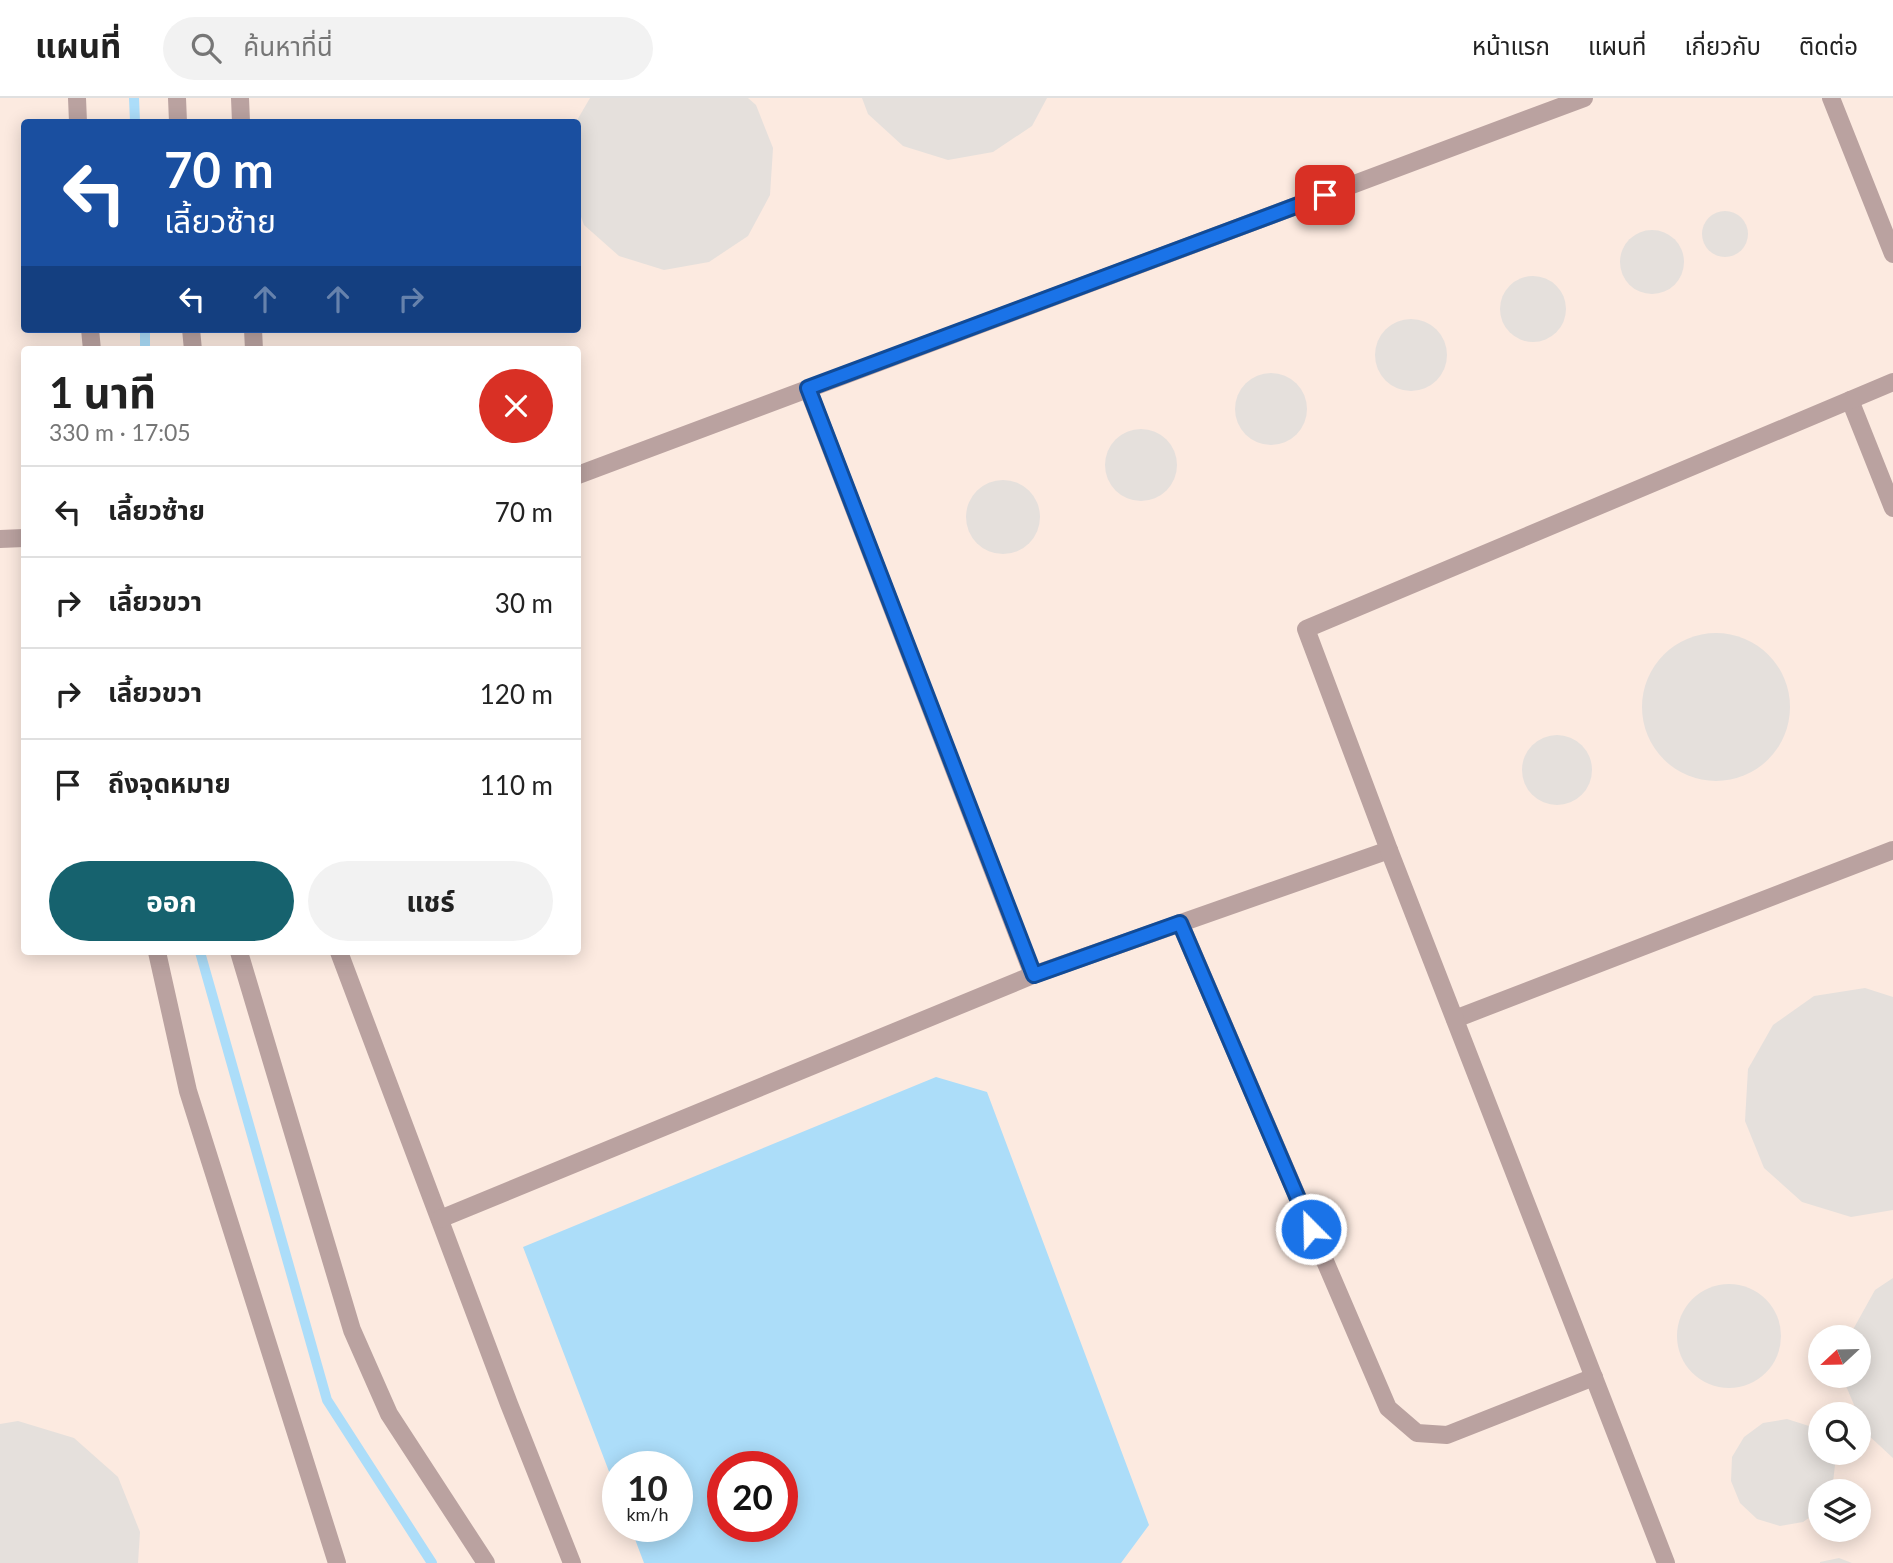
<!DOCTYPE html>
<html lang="th">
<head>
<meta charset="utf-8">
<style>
  :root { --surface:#fff; --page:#f2f2f2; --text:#222; --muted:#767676; --line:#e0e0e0; --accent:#16626e }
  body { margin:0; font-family:Lato,"Noto Sans Thai",sans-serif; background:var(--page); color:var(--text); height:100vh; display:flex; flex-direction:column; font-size:26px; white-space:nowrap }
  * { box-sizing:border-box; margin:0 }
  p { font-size:23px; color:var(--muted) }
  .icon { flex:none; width:38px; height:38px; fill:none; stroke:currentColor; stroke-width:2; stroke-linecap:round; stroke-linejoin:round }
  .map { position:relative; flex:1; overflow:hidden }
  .sheet { position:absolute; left:21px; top:248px; width:560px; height:609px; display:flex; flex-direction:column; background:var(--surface); border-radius:7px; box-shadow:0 4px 18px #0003 }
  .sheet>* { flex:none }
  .top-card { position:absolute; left:21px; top:21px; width:560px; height:214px; border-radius:7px; box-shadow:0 4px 18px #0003; background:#1a4fa0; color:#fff; overflow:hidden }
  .needle { width:46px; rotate:248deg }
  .buttons { position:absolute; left:1808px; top:1227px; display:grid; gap:14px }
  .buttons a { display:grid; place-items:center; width:63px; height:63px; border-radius:50%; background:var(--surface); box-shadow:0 4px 18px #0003; font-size:35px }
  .speed { position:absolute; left:602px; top:1353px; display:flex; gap:14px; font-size:35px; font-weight:700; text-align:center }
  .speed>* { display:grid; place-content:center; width:91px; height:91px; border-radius:50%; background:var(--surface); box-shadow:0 4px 18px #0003; line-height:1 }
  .speed small { font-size:18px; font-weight:400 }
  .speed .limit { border:10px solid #d22; background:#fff; color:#111 }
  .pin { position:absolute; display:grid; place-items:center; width:60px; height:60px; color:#fff; margin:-30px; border-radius:14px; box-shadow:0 4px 10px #0006 }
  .me { position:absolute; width:77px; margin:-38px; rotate:337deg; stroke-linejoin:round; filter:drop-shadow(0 0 5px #0008) }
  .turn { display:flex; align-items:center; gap:24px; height:147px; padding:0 28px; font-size:32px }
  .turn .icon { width:91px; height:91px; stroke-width:2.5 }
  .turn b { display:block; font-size:49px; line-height:60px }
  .lanes { display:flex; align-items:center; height:66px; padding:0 28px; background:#0003; justify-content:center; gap:35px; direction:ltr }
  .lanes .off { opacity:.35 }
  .round { display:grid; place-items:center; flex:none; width:74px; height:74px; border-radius:37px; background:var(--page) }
  .headline { display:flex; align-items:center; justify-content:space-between; height:119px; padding:0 28px }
  h1 { font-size:42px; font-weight:700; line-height:52px }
  .button { display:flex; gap:14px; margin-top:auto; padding:14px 28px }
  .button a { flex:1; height:80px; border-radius:42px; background:var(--accent); color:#fff; font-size:28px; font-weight:700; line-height:80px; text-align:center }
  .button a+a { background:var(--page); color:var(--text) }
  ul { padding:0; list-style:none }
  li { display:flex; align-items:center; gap:21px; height:91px; padding:0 28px; border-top:2px solid var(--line) }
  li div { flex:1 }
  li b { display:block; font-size:26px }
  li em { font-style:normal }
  header { display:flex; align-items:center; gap:42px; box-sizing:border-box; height:98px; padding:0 35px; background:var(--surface); border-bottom:2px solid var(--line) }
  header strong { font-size:33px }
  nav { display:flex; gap:38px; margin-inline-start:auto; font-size:24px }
  .search { width:490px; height:63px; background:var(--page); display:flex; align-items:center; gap:18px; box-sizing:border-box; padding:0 24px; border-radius:38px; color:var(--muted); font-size:26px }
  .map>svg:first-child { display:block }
  .industrial { fill:#fceae0; fill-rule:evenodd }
  .water { fill:#acddf9; fill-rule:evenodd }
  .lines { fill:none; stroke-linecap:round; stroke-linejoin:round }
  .stream { stroke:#acddf9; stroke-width:10 }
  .building { fill:#e5e0dc }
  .service { stroke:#baa2a0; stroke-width:18 }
  .route-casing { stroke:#114b97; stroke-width:18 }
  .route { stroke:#1a73e8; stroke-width:12 }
</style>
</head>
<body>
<header>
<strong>แผนที่</strong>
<div class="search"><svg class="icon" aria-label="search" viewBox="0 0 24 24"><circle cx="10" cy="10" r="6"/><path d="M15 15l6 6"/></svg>ค้นหาที่นี่</div>
<nav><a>หน้าแรก</a><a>แผนที่</a><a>เกี่ยวกับ</a><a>ติดต่อ</a></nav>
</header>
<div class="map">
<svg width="1893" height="1465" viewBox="0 0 1893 1465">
  <rect width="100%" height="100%" fill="#f4f9fd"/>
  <path class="industrial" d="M0,0h1893v1465h-1893zM24,24h554v207h-554zM24,252h554v602h-554zM1820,1239h38v39h-38zM1820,1316h38v38h-38zM618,1368h59v60h-59zM723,1368h59v60h-59zM1820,1393h38v39h-38z"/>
  <path class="water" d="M936,979l51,15 162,433 -28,38h-477l-14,-37h47v-60h-59v29l-95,-248zM723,1368h59v60h-59z"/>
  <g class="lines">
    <g class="stream">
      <polyline points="134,0 135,24"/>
      <polyline points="145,231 145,252"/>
      <polyline points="200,854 327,1302 432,1465"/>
    </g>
  </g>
  <g class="building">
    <polygon points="590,0 748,0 756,7 773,50 770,97 748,138 709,164 664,172 619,158 584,127 578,110 576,24"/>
    <polygon points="862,0 1047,0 1032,28 993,54 948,62 903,48 868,16"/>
    <circle cx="1725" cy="136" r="23"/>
    <circle cx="1652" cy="164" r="32"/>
    <circle cx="1533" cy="211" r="33"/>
    <circle cx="1411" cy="257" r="36"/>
    <circle cx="1271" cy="311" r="36"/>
    <circle cx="1141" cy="367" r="36"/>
    <circle cx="1003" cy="419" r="37"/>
    <circle cx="1716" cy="609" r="74"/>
    <circle cx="1557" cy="672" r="35"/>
    <polygon points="1865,890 1893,899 1893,1112 1851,1119 1802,1104 1764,1070 1745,1023 1748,971 1773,927 1814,898"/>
    <polygon points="1893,1180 1893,1360 1866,1335 1846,1288 1847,1278 1858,1278 1858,1239 1850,1239 1850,1237 1875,1192"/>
    <circle cx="1729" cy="1238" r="52"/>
    <polygon points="1787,1321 1809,1328 1820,1339 1820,1354 1830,1354 1835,1367 1832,1393 1820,1393 1820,1412 1803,1424 1780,1428 1757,1421 1740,1405 1731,1383 1732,1359 1744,1339 1763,1325"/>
    <polygon points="18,1323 74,1340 118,1379 140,1434 138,1465 0,1465 0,1326"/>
    <polygon points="1839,1460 1852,1465 1820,1465 1820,1464"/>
  </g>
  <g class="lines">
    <g class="service">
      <polyline points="77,0 78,24"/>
      <polyline points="177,0 178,24"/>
      <polyline points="240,0 241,24"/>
      <polyline points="1831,0 1893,156"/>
      <polyline points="90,231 92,252"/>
      <polyline points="191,231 193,252"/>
      <polyline points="253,231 254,252"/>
      <polyline points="808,291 1033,877"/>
      <polyline points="1850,302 1893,410"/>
      <polyline points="578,377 1584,0"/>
      <polyline points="0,441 24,440"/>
      <polyline points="1180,825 1388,1310 1417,1335 1447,1337 1594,1279"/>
      <polyline points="157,854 188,993 337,1465"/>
      <polyline points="239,854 352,1232 389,1316 486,1465"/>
      <polyline points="339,854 509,1306 572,1465"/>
      <polyline points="1455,921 1893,752"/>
      <polyline points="440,1121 1033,877 1389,752"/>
      <polyline points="1666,1465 1389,752 1306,531 1893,284"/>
    </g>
  </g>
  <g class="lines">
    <g class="route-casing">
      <polyline id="route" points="1311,1131 1180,825 1034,877 808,290 1325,97"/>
    </g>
    <use href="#route" class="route"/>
  </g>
</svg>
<div class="buttons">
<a><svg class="needle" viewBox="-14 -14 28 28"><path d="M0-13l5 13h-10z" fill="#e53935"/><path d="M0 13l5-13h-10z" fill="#767676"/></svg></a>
<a><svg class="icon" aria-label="search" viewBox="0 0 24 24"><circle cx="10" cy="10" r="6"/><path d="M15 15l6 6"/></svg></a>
<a><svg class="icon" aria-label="layers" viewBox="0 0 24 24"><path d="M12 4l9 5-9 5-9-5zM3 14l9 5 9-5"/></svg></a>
</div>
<div class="speed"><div>10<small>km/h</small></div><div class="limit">20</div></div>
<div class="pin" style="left:1325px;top:97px;background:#d93025"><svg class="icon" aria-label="arrive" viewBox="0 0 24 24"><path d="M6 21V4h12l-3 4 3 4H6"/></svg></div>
<svg class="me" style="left:1311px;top:1131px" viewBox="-20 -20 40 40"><circle r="17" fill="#1a73e8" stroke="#fff" stroke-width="3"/><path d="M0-11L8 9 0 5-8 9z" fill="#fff"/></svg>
<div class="top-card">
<div class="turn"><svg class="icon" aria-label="left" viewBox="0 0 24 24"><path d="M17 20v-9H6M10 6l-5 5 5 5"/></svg><div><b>70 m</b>เลี้ยวซ้าย</div></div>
<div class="lanes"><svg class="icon" aria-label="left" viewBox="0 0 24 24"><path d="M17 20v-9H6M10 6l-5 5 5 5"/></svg><svg class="icon off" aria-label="ahead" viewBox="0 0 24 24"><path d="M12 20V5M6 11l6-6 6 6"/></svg><svg class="icon off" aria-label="ahead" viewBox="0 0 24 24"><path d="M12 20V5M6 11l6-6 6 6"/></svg><svg class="icon off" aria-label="right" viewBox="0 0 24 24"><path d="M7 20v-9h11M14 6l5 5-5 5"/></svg></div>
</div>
<section class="sheet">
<div class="headline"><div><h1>1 นาที</h1><p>330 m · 17:05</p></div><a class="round" style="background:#d93025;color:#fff"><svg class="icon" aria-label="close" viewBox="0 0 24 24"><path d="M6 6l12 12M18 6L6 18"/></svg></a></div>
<ul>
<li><svg class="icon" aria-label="left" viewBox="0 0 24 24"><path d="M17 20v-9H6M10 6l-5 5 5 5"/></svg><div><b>เลี้ยวซ้าย</b></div><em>70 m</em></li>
<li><svg class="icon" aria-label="right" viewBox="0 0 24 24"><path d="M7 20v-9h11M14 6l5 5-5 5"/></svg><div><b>เลี้ยวขวา</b></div><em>30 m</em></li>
<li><svg class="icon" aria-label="right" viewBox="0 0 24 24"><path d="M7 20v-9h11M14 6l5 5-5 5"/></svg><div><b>เลี้ยวขวา</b></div><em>120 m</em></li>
<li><svg class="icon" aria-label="arrive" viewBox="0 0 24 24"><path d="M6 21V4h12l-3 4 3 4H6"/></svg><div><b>ถึงจุดหมาย</b></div><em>110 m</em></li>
</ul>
<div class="button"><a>ออก</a><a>แชร์</a></div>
</section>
</div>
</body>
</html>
